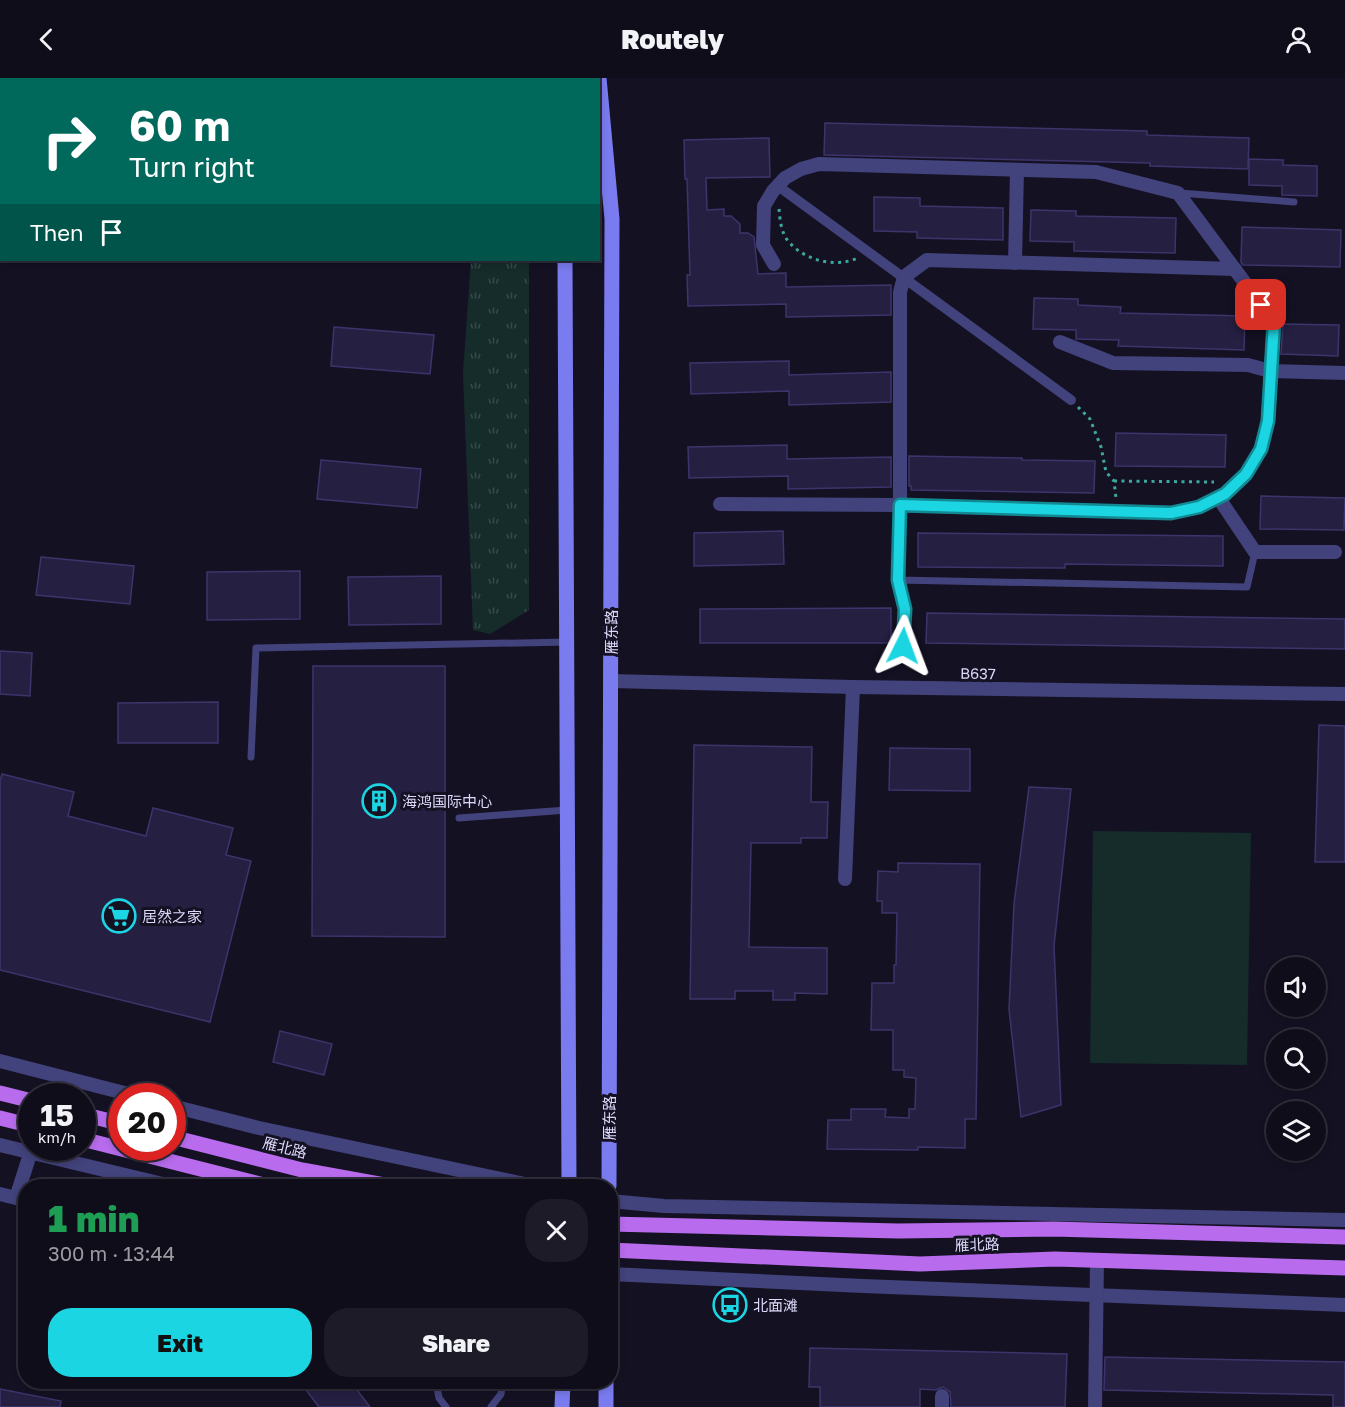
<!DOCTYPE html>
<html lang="en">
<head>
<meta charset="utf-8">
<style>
  :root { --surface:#0f0d1a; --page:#1d1b27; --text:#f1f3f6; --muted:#9b9ca2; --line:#2f2d39; --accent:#1cd5e2 }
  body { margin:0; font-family:"Golos Text","Noto Sans SC",sans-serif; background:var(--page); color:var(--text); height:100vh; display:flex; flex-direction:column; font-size:22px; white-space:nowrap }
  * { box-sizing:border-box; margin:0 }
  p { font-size:20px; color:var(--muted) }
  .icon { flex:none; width:33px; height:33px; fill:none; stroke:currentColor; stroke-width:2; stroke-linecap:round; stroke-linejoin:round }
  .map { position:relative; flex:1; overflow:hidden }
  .drawer { position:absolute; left:18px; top:1101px; width:600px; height:210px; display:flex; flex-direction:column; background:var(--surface); border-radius:24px; box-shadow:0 3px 9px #0003,0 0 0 2px var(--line) }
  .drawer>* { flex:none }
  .hud { position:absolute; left:0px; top:0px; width:600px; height:183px; box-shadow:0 3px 9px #0003,0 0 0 2px var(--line); background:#00695c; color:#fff; overflow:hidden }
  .controls { position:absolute; left:1266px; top:879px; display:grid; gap:12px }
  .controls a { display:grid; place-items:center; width:60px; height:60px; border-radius:50%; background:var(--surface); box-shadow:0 3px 9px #0003,0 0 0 2px var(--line); font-size:30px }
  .speed { position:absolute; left:18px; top:1005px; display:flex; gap:12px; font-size:30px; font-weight:700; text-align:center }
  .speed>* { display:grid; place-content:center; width:78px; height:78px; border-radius:50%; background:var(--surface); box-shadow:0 3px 9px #0003,0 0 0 2px var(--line); line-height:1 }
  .speed small { font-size:15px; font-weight:400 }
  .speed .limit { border:9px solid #d22; background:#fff; color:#111 }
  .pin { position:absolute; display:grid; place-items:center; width:51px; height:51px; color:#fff; margin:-26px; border-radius:12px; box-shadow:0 3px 9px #0006 }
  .me { position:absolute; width:66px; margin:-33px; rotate:3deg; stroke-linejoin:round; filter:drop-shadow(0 0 4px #0008) }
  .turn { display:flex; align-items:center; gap:21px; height:126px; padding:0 30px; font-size:27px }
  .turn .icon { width:78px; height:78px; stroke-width:2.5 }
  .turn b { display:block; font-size:42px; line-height:51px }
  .then { display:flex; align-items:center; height:57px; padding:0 30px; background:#0003; gap:12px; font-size:22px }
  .round { display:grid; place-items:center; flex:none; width:63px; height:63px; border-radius:24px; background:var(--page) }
  .head { display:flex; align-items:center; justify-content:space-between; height:102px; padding:0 30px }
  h1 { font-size:36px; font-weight:800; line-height:45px; color:#1e9e55 }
  .primary-button { display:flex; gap:12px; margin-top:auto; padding:12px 30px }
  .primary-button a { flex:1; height:69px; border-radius:24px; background:var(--accent); color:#111; font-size:24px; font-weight:800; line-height:69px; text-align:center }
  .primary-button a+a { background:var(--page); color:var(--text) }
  header { display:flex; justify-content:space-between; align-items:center; height:78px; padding:0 30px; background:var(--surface); font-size:27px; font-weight:800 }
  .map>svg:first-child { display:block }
  .green { fill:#152c2b }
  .park { fill:url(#park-tufts) }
  .building { fill:#252042; stroke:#3d346b; stroke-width:1.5 }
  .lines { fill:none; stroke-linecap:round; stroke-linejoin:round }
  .path { stroke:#3ea89e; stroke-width:3; stroke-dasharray:3 4.5; stroke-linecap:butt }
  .service { stroke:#42427c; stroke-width:7 }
  .pedestrian { stroke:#42427c; stroke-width:10 }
  .minor { stroke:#42427c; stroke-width:14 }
  .secondary { stroke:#7a7bef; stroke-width:15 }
  .primary { stroke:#b86ced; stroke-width:15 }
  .route-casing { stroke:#128a93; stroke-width:15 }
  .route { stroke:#1cd5e2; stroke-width:10 }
  .labels { text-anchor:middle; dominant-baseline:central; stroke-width:6; stroke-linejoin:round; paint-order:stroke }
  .street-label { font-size:15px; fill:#dbd8fa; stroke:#141123 }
  .poi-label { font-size:15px; fill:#dbd8fa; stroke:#141123; text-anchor:start }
</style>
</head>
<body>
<header><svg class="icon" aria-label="back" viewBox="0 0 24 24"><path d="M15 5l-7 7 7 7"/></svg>Routely<svg class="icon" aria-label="person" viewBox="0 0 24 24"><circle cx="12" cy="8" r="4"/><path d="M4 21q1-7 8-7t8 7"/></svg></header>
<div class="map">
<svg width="1345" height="1329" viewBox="0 0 1345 1329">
  <defs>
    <pattern id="park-tufts" width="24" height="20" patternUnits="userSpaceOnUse" patternTransform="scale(1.5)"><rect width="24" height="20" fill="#152c2b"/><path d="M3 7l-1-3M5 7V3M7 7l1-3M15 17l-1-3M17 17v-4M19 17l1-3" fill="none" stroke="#364a4b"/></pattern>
  </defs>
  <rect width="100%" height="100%" fill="#141123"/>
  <polygon class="green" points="1093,753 1251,755 1247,987 1090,985"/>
  <g class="park">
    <polygon points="0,0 489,0 504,1 2,2 1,79"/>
    <polygon points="471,182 529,182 529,532 490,556 473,552 463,295"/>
  </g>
  <g class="building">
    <polygon points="825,45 1147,53 1147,57 1249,60 1248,91 1150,88 1150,85 824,77"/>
    <polygon points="769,60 770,99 706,100 707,132 724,131 724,138 731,138 740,146 740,155 748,155 754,159 758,196 786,195 786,209 891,207 891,237 786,239 786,226 688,228 687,197 690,197 687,101 685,101 684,62"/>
    <polygon points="1249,81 1283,82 1283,87 1317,88 1317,118 1282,117 1282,108 1249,107"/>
    <polygon points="874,119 920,120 920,128 1003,130 1003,162 917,160 917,154 874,153"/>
    <polygon points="1031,132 1076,133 1076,138 1176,140 1175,175 1074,173 1074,164 1030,163"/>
    <polygon points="1242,149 1341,152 1340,189 1243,187 1241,184"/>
    <polygon points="1034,220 1078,221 1078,227 1121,229 1120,235 1245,238 1244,272 1118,268 1119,262 1076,261 1076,252 1033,251"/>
    <polygon points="1283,246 1339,247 1338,278 1281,276"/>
    <polygon points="334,249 434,257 430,296 331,288"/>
    <polygon points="789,283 789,297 891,294 891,324 789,327 789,313 691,316 690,285"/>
    <polygon points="1116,355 1226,357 1225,389 1115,388"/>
    <polygon points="787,367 787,381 891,379 891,409 788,411 788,398 689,400 688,369"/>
    <polygon points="909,378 1022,380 1022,382 1095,383 1094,415 911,412 911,408 909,408"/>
    <polygon points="321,382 421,391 417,430 317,421"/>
    <polygon points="1261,418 1345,420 1344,452 1260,451"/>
    <polygon points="783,453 784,486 694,488 694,455"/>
    <polygon points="918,455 1223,458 1223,488 1065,486 1065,490 918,489"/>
    <polygon points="41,479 134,488 130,526 36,517"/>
    <polygon points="300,493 300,541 207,542 207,494"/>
    <polygon points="441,498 441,546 349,547 348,499"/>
    <polygon points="891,530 891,565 700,565 700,531"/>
    <polygon points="927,535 1345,541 1345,571 926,565"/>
    <polygon points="0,573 32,575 30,618 0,616"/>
    <polygon points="313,588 445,588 445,859 312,858"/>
    <polygon points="218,624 218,665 118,665 118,625"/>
    <polygon points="1319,647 1345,648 1345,784 1315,784"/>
    <polygon points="694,667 812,669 811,724 828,724 827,760 801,760 801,765 751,765 749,869 827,870 827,916 795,915 795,922 773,922 773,913 735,913 735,921 690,921"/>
    <polygon points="890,670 970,671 970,713 889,712"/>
    <polygon points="2,696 74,714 68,738 146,758 153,730 233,750 226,777 251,783 210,944 0,892 0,703"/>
    <polygon points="1029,709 1071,711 1054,868 1061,1027 1021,1039 1009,931 1014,826"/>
    <polygon points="898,785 980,786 976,1041 965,1041 965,1070 918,1069 918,1072 827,1071 828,1042 851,1042 851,1031 886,1031 885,1039 909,1040 909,1031 915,1031 916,1000 904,999 904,992 893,992 893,952 871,952 872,905 894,905 894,887 896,887 897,835 882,835 882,823 877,823 878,793 898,794"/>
    <polygon points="280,953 332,966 324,997 273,984"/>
    <polygon points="810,1270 1067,1276 1065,1329 951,1329 950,1314 943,1309 936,1312 920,1311 920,1329 820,1329 820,1309 809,1309"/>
    <polygon points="1105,1279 1345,1284 1345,1329 1333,1329 1333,1317 1104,1312"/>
    <polygon points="300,1304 351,1304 370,1329 319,1329"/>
    <polygon points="0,1311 61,1323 60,1329 0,1329"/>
  </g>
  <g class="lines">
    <g class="path">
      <path d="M779,131c1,11 2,23 9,32 17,20 47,27 70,17"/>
      <polyline points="1078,329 1090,341 1101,369 1106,394 1114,403 1116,420"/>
      <polyline points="1114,403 1214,404"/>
    </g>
    <g class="service">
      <polyline points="1180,115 1294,124"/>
      <polyline points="898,502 900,427"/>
      <polyline points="903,568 905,531 898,502 1247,509 1255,474"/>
      <polyline points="251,679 256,570 567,564"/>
      <polyline points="459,740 567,732"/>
      <polyline points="436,1304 439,1320 446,1329"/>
      <polyline points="491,1329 501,1316 503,1304"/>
    </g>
    <polyline class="pedestrian" points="778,108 1071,322"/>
    <g class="minor">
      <polyline points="1015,185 1017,92"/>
      <polyline points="1060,264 1113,285 1248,287 1270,293 1345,295"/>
      <polyline points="1218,419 1255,474 1335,474"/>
      <polyline points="720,426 900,427 1171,435 1199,429 1225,416 1246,396 1261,371 1268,343 1274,244 1178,115 1096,94 819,86 801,91 785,100 773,113 764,128 763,167 774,186"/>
      <polyline points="900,427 900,214 904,199 927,182 1235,191"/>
      <polyline points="611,603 853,609 1345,616"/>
      <polyline points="845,801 853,609"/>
      <polyline points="0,983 136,1018"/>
      <polyline points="172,1028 259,1050 534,1108"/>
      <polyline points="0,1067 171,1108"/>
      <polyline points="0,1116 16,1120 32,1070"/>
      <polyline points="610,1123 664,1128 1345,1142"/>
      <polyline points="610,1196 863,1208 1345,1227"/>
      <polyline points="942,1329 942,1318"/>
      <polyline points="1095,1329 1097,1183"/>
    </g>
    <g class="secondary">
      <polyline points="599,0 612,141 609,1108"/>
      <polyline points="570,2 570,0"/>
      <polyline points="565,182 569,1108"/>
      <polyline points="562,1329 563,1304"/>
      <polyline points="606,1329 606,1304"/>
    </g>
    <g class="primary">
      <polyline points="0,1015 32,1023"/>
      <polyline points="82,1036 122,1046"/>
      <polyline points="0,1040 32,1048"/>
      <polyline points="172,1059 302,1092 390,1108"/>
      <polyline points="82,1061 268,1108"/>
      <polyline points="610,1146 898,1153 1053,1151 1345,1159"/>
      <polyline points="610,1172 920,1186 1055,1181 1345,1190"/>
    </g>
  </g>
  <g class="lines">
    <g class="route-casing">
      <polyline id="route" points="903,568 905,531 898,502 900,427 1171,435 1199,429 1225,416 1246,396 1261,371 1268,343 1274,244 1261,227"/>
    </g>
    <use href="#route" class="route"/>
  </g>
  <defs>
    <g id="building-ring" transform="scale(1.725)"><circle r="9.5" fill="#141123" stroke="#1cd5e2" stroke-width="1.5"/><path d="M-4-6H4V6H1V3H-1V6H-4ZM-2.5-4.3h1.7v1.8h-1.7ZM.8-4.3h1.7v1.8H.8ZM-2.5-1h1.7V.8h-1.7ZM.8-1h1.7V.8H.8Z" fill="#1cd5e2"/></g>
    <g id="supermarket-ring" transform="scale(1.725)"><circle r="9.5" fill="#141123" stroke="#1cd5e2" stroke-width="1.5"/><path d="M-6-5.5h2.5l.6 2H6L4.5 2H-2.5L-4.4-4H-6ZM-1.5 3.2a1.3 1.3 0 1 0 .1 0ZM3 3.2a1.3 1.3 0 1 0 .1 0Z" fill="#1cd5e2"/></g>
    <g id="bus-ring" transform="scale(1.725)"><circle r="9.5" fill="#141123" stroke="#1cd5e2" stroke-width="1.5"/><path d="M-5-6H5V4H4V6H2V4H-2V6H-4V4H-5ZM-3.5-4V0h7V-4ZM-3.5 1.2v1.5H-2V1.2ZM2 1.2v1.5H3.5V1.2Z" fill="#1cd5e2"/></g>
  </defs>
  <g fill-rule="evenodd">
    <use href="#building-ring" x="379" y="723"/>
    <use href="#supermarket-ring" x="119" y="838"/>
    <use href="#bus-ring" x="730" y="1227"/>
  </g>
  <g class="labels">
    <g class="street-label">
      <text transform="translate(611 554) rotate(-90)">雁东路</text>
      <text transform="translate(978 595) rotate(1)">B637</text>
      <text transform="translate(609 1040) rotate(-90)">雁东路</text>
      <text transform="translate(285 1069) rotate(14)">雁北路</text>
      <text transform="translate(977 1166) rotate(-2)">雁北路</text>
    </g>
    <g class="poi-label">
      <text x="402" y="723">海鸿国际中心</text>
      <text x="142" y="838">居然之家</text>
      <text x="753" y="1227">北面滩</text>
    </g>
  </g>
</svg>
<div class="controls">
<a><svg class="icon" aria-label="sound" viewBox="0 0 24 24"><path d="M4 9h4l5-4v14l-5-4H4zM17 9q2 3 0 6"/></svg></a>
<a><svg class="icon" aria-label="search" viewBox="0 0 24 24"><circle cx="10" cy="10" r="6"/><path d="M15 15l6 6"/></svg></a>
<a><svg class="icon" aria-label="layers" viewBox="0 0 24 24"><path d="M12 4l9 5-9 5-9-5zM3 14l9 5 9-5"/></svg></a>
</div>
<div class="speed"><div>15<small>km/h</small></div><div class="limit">20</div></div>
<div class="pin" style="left:1261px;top:227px;background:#d93025"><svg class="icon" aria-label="arrive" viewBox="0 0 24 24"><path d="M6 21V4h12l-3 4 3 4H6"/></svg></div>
<svg class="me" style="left:903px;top:568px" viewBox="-20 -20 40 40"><path d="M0-17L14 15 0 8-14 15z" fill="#1cd5e2" stroke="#fff" stroke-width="4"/></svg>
<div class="hud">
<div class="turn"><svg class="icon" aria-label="right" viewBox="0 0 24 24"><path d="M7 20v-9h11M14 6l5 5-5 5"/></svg><div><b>60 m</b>Turn right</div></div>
<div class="then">Then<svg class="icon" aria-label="arrive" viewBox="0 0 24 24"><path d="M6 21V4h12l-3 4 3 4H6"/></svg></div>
</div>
<section class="drawer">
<div class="head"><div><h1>1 min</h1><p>300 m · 13:44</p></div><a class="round"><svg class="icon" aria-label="close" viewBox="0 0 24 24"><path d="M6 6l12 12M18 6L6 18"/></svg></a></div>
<div class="primary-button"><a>Exit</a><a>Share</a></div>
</section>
</div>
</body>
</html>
